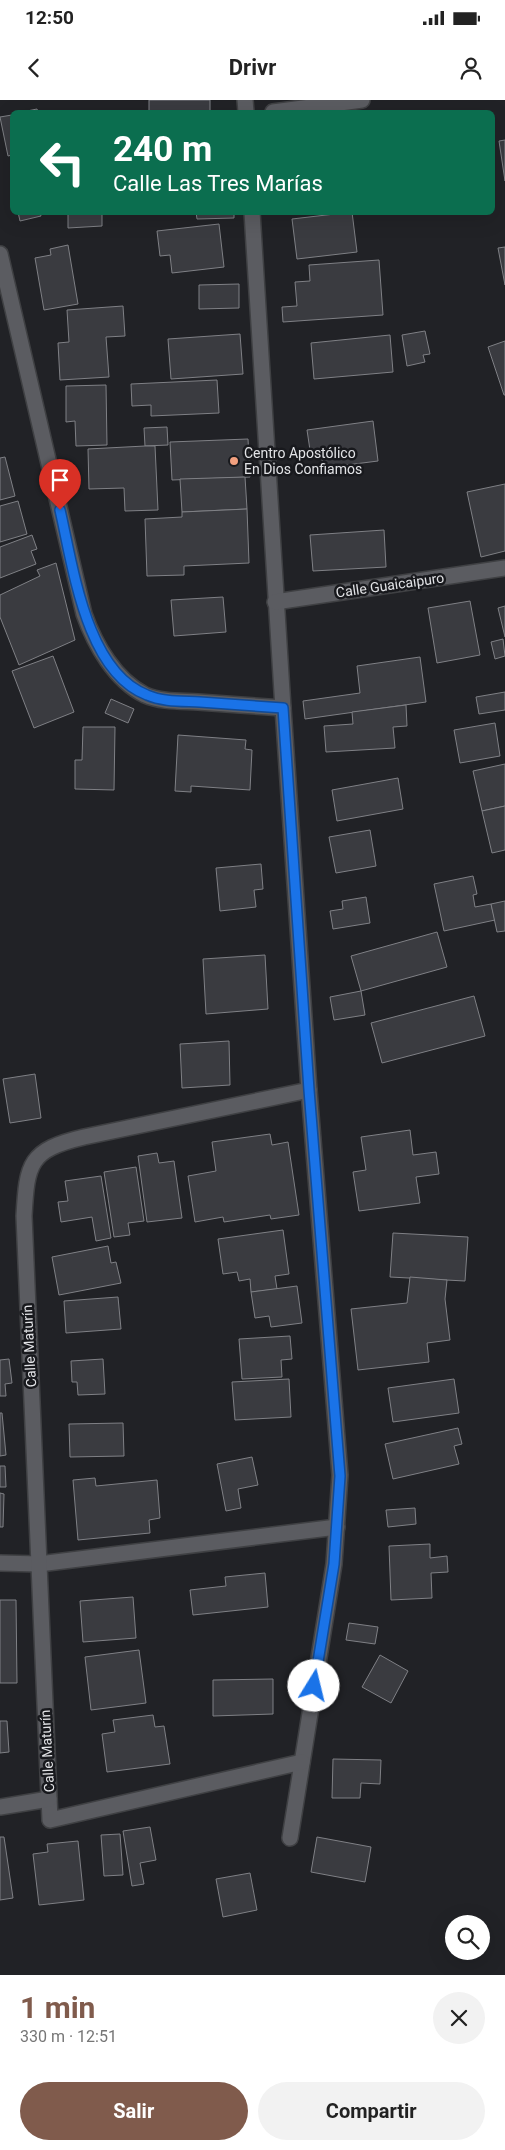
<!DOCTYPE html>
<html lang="es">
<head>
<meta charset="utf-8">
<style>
  :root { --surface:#fff; --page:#f2f2f2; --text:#222; --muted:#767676; --accent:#805b4c }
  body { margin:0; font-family:Roboto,sans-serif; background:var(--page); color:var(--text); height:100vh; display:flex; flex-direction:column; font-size:19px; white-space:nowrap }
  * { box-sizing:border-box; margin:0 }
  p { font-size:16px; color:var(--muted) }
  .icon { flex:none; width:28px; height:28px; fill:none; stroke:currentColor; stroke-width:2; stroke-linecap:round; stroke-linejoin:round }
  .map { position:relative; height:1875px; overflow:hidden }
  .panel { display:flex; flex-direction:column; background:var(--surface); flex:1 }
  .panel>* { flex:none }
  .banner { position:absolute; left:10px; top:10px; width:485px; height:105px; border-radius:8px; box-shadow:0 5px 20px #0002; background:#0b6e4f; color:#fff; overflow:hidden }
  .tools { position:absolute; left:445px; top:1815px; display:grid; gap:10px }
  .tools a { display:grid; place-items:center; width:45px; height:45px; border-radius:50%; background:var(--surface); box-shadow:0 5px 20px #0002; font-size:25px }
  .pin { position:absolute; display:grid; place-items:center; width:42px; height:42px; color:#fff; margin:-51px -21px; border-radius:50% 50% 50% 0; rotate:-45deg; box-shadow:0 0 5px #0007 }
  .pin .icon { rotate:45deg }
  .me { position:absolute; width:55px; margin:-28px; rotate:9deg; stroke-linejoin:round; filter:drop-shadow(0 0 4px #0008) }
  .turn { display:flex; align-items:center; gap:18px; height:105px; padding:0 20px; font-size:22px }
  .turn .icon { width:65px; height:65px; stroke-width:2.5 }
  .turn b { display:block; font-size:35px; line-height:42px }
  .round { display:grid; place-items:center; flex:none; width:52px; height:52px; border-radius:26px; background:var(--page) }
  .overview { display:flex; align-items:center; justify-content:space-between; height:85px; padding:0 20px }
  h1 { font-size:30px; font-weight:700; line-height:38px; color:var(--accent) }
  .action { display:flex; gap:10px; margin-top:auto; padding:10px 20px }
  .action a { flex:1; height:58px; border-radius:30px; background:var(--accent); color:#fff; font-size:20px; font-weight:700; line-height:58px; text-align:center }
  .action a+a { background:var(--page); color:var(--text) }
  .status { display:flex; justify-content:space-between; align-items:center; height:35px; padding:0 25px; background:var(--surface); direction:ltr }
  .status svg { height:14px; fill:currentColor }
  header { display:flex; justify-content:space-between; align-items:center; height:65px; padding:0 20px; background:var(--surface); font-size:22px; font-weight:700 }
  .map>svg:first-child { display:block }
  .building { fill:#3a3b40; stroke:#7f8085 }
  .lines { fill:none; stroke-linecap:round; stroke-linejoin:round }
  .street-casing { stroke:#3f4043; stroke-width:18 }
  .street { stroke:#5b5c61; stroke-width:15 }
  .route-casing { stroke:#114b97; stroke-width:12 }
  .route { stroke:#1a73e8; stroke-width:9 }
  .poi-dot { fill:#f2a07f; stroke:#18191d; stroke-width:2 }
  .labels { text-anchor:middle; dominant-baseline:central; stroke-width:5; stroke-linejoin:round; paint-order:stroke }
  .poi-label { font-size:14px; fill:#e2e3e6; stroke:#18191d; text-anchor:start }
  .street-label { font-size:14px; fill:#e2e3e6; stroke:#18191d }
</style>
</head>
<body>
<div class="status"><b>12:50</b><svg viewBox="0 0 49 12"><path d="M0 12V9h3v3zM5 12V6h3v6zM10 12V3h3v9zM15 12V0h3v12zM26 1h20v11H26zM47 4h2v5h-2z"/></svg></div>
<header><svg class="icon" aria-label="back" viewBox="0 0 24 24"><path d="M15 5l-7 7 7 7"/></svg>Drivr<svg class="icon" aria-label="person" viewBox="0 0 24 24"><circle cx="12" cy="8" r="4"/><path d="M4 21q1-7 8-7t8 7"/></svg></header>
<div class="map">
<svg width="505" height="1875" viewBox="0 0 505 1875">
  <rect width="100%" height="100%" fill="#212226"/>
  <g class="building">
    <rect x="149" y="0" width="61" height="12"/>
    <polygon points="37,9 38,12 22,12"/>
    <polygon points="12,15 12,55 8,56 0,17"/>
    <polygon points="505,40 505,81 499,41"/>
    <polygon points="18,112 40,112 41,116 20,121"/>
    <polygon points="68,112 102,112 102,126 68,128"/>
    <polygon points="196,112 234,112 234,118 197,119"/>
    <polygon points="352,112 357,152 297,159 292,119"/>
    <polygon points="219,124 224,167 172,173 170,155 160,156 157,131"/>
    <polygon points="68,145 78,204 44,210 35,158 51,155 50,149"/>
    <polygon points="505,147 505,185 498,148"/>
    <polygon points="379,160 383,215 283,222 282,207 297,206 295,182 310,181 309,165"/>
    <polygon points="239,184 239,208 199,209 199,185"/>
    <polygon points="123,206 125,236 106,237 109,277 60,280 58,243 69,242 67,210"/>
    <polygon points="425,231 430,254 423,255 425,262 407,266 402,235"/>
    <polygon points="240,234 243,274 171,279 168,239"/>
    <polygon points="390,235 393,272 314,279 311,243"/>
    <polygon points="505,241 505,295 504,295 488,247"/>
    <polygon points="217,280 219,313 151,316 151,305 132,306 131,284"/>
    <polygon points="106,285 107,345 76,346 75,321 66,322 66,286"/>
    <polygon points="373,321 378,361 323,368 321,349 310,350 307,330"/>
    <polygon points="167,327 168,345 145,346 144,328"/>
    <polygon points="248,339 250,377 172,380 170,342"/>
    <polygon points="145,346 155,346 158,410 125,411 124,388 89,389 88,349"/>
    <polygon points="5,357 15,396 0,400 0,358"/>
    <polygon points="245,377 247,409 182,412 180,379"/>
    <polygon points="505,384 505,451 481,457 467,392"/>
    <polygon points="18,401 27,434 0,442 0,406"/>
    <polygon points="247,409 249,463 184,466 184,475 147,476 145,419 182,417 182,412"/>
    <polygon points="384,430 386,467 313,471 310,435"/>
    <polygon points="32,435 37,449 31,451 36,464 0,478 0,447"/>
    <polygon points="56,463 75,540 19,565 0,517 0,495 40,476 37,470"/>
    <polygon points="223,497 226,532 174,536 171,500"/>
    <polygon points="470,501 480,555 437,563 428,508"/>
    <polygon points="505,506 505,537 498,508"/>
    <polygon points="503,539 505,556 495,559 491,542"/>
    <polygon points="53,556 74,612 34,628 12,571"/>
    <polygon points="420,557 426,602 305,619 303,601 360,593 357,566"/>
    <polygon points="505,592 505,610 479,614 476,597"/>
    <polygon points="111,599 134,609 128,623 105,613"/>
    <polygon points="406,605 407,626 393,627 395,648 326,652 324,626 353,624 352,612"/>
    <polygon points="495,623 500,656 460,663 454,630"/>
    <polygon points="83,627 115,627 114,690 75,689 75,660 82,660"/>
    <polygon points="178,635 246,640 245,649 252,650 250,690 191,686 191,692 175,691"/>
    <polygon points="505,664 505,706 482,711 473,671"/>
    <polygon points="398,678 403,709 337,721 332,690"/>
    <polygon points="505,706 505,750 492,753 482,711"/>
    <polygon points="370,730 376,766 336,773 329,737"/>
    <polygon points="261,764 263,789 254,790 256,807 220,811 216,768"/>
    <polygon points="473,776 477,794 473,795 475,807 491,804 495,820 444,831 434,784"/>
    <polygon points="366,797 370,823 333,829 330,811 343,809 342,801"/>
    <polygon points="505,801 505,831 497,832 491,804"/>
    <polygon points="437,832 447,867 361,891 351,856"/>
    <polygon points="265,855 268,909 206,914 203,859"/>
    <polygon points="361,891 365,915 334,920 330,897"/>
    <polygon points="474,896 485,936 382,963 371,923"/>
    <polygon points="229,941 230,985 182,988 180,944"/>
    <polygon points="35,974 41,1018 10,1023 3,979"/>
    <polygon points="410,1030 413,1055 436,1052 439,1074 416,1077 420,1103 359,1111 353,1072 366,1070 361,1037"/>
    <polygon points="270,1034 272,1045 288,1042 299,1115 271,1119 270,1115 224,1122 223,1117 195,1122 188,1076 216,1071 212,1042"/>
    <polygon points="157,1053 159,1063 174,1061 182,1118 147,1122 138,1056"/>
    <polygon points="136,1067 144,1121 128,1123 130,1135 114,1137 104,1072"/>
    <polygon points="101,1076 111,1138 96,1141 92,1117 61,1122 58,1102 68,1101 65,1081"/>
    <polygon points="283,1130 289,1174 275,1176 277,1189 251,1192 250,1179 239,1181 237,1172 223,1174 218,1139"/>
    <polygon points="393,1133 468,1137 465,1181 390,1177"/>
    <polygon points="108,1146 111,1163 116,1162 121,1183 59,1195 52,1157"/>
    <polygon points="410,1177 447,1180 445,1199 450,1240 427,1243 429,1262 358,1270 351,1209 407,1203"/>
    <polygon points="297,1186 302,1223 271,1227 269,1216 255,1218 251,1192"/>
    <polygon points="118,1197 121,1229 66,1233 64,1201"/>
    <polygon points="290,1236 292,1259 281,1260 282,1277 242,1279 239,1239"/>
    <polygon points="9,1259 12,1283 5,1284 6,1296 0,1296 0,1260"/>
    <polygon points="103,1259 105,1294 78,1295 77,1282 72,1282 71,1261"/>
    <polygon points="289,1279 291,1317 235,1320 232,1282"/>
    <polygon points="454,1279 459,1313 393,1322 388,1288"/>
    <polygon points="0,1313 2,1313 6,1355 0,1356"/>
    <polygon points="123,1323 124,1356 70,1357 69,1324"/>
    <polygon points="458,1328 462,1344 454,1346 459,1364 393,1379 385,1344"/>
    <polygon points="252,1357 258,1385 238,1389 241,1408 226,1411 217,1364"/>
    <polygon points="0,1366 5,1366 6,1387 0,1387"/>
    <polygon points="95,1378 96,1386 157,1380 160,1418 149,1420 150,1433 78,1440 73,1380"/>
    <polygon points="0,1393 4,1394 3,1427 0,1427"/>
    <polygon points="415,1408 416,1424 388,1427 386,1410"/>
    <polygon points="430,1444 430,1458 447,1456 448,1472 431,1473 432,1498 391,1500 389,1446"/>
    <polygon points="265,1473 268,1507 193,1515 190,1490 226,1486 225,1477"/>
    <polygon points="133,1497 136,1538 83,1542 80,1501"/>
    <polygon points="0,1500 16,1500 17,1583 0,1583"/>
    <polygon points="349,1523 378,1527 375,1544 346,1540"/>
    <polygon points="139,1550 146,1603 91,1610 85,1557"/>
    <polygon points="380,1555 408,1571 391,1603 362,1587"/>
    <polygon points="273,1579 273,1614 213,1616 213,1580"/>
    <polygon points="153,1615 155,1627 164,1626 170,1664 107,1672 102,1634 115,1632 113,1620"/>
    <polygon points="0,1621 7,1621 9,1652 0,1653"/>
    <polygon points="333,1659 381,1660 380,1684 361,1683 360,1698 332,1698"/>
    <polygon points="150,1727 156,1760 140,1763 144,1784 132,1786 123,1731"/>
    <polygon points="120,1734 123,1775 104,1776 101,1735"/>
    <polygon points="0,1737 4,1737 13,1798 0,1800"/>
    <polygon points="317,1737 371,1747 365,1782 311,1772"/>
    <polygon points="78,1741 84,1800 39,1805 33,1754 48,1752 47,1744"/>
    <polygon points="250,1773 257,1810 223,1817 216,1779"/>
  </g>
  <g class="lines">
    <g class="street-casing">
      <g id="street">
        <polyline points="245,0 246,12"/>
        <polyline points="273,12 362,0"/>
        <polyline points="252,112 283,608 309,990 340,1375 334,1464 290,1738"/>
        <path d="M0,154l84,360c11,31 31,66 61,81 16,7 36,6 53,7 28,2 57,4 85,6"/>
        <polyline points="275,502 505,468"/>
        <polyline points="0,1463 39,1464 337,1427"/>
        <path d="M302,1662l-252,58 -26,-604c3,-53 5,-66 60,-79l225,-47"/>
        <polyline points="0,1707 49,1699"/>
      </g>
    </g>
    <use href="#street" class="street"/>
  </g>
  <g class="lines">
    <g class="route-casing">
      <path id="route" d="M60,410c13,56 26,162 87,185 16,7 35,6 53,7 27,2 55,4 83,6l26,382 31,386 -6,88 -20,122"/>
    </g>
    <use href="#route" class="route"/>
  </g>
  <circle class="poi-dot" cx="234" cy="361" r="5"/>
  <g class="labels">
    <g class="poi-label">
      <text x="244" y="353">Centro Apostólico<tspan x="244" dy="16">En Dios Confiamos</tspan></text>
    </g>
    <g class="street-label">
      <text transform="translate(390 485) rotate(-8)">Calle Guaicaipuro</text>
      <text transform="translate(29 1246) rotate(-93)">Calle Maturín</text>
      <text transform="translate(47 1651) rotate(-93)">Calle Maturín</text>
    </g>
  </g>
</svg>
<div class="tools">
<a><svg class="icon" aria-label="search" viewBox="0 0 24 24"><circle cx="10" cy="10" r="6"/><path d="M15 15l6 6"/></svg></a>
</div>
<div class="pin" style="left:60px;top:410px;background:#d93025"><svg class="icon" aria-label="arrive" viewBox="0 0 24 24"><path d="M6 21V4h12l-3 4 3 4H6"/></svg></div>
<svg class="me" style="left:314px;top:1586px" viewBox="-20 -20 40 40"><circle r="19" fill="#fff"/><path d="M0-13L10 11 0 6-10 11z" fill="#1a73e8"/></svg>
<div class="banner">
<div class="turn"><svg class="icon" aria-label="left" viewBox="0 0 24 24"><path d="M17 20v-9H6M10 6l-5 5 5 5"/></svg><div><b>240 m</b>Calle Las Tres Marías</div></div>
</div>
</div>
<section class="panel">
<div class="overview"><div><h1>1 min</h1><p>330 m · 12:51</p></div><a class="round"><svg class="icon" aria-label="close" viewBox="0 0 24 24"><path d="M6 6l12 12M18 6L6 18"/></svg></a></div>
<div class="action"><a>Salir</a><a>Compartir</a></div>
</section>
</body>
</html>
